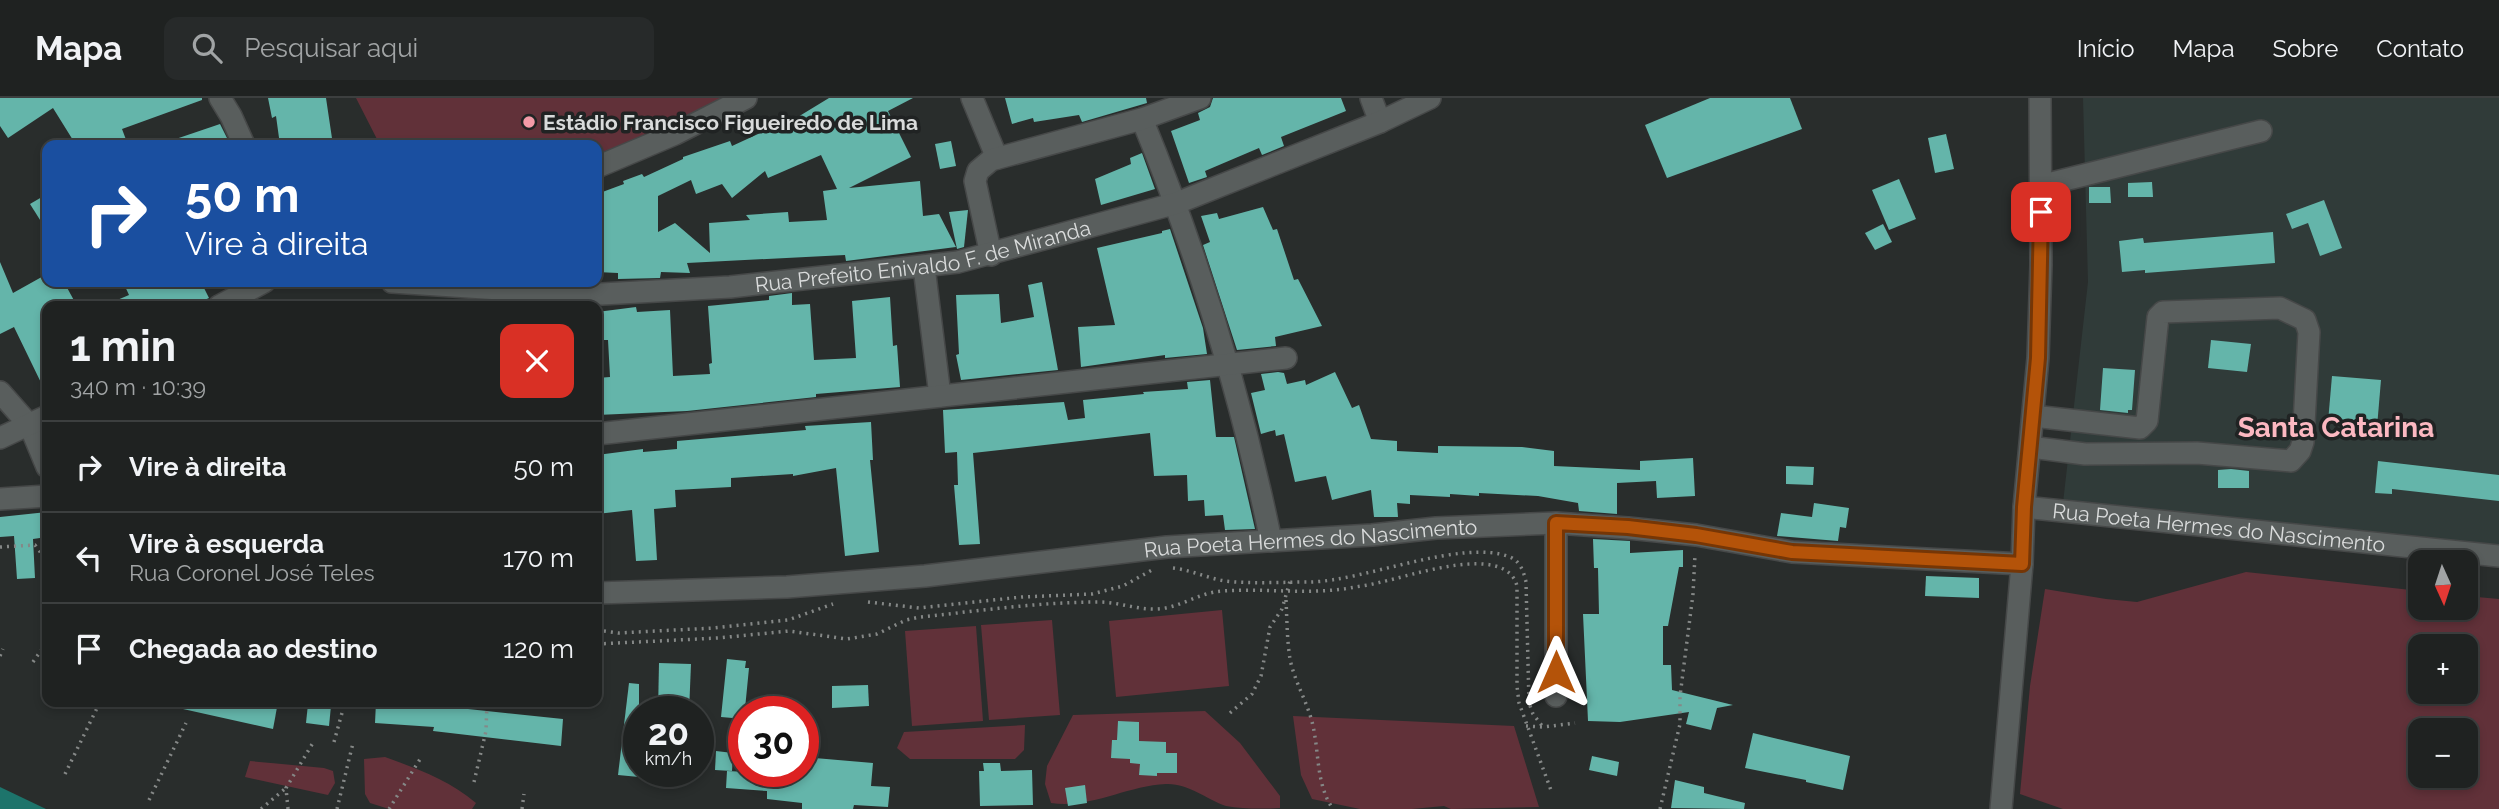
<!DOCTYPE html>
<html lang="pt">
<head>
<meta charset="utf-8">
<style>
  :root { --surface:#1f2221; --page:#272a2a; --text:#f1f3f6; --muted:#a1a4a5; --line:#3c3f3f }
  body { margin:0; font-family:Raleway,sans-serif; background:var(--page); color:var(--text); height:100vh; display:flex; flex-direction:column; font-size:26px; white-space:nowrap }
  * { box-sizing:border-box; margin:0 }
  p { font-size:23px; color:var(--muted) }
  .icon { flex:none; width:38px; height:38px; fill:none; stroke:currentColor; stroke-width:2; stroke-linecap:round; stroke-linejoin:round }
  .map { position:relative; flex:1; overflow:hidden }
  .panel { position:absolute; left:42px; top:203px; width:560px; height:406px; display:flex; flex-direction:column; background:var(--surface); border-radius:14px; box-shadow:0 4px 10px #0003,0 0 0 2px var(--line) }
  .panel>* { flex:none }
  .hud { position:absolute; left:42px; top:42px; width:560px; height:147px; border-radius:14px; box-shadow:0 4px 10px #0003,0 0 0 2px var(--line); background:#1a4fa0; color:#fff; overflow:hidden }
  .needle { width:46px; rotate:177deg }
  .tools { position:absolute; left:2408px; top:452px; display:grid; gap:14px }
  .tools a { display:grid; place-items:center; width:70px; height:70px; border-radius:14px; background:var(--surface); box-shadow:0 4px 10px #0003,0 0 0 2px var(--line); font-size:35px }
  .speed { position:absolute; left:623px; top:598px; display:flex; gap:14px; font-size:35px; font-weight:700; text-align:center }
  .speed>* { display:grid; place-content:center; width:91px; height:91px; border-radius:50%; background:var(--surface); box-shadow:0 4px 10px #0003,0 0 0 2px var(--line); line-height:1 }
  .speed small { font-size:18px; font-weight:400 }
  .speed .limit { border:10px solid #d22; background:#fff; color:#111 }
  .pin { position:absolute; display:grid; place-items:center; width:60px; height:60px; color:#fff; margin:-30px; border-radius:14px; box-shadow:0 4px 10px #0006 }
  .me { position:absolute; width:77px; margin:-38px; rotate:0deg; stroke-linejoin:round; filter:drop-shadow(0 0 5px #0008) }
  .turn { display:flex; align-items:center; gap:24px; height:147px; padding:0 28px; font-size:32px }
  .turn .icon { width:91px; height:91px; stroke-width:2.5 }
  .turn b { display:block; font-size:49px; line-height:60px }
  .round { display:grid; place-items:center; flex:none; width:74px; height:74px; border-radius:14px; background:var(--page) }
  .headline { display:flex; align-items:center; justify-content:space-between; height:119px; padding:0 28px }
  h1 { font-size:42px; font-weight:700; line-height:52px }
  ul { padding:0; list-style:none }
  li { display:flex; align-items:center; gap:21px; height:91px; padding:0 28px; border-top:2px solid var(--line) }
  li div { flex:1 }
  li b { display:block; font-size:26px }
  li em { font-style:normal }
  header { display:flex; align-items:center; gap:42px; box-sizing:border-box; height:98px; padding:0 35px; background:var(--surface); border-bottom:2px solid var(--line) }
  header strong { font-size:33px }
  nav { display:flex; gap:38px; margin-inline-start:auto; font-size:24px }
  .search { width:490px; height:63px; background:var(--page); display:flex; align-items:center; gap:18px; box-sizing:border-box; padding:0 24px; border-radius:14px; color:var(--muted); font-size:26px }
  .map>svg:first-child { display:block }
  .built { fill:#303b39 }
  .green { fill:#613139; fill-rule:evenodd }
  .water { fill:#1d746b }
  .building { fill:#64b5aa; fill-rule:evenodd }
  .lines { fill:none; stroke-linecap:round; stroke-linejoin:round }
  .minor-casing { stroke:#464848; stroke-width:24 }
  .path { stroke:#858887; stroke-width:3.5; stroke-dasharray:2 5; stroke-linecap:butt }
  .minor { stroke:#595e5d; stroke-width:21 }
  .route-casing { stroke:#753606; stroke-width:18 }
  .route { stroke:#b45309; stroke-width:12 }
  .poi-dot { fill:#f39aa7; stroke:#202323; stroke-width:2.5 }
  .labels { text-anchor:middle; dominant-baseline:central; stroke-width:7; stroke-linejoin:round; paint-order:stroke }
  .poi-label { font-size:21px; font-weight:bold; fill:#d9dbdb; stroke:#202323; text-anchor:start }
  .street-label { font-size:21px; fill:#d9dbdb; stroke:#202323 }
  .district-label { font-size:28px; font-weight:bold; fill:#fcb8c1; stroke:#202323 }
</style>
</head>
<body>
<header>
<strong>Mapa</strong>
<div class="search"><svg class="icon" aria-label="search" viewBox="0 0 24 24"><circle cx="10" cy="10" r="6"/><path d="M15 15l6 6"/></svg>Pesquisar aqui</div>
<nav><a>Início</a><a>Mapa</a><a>Sobre</a><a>Contato</a></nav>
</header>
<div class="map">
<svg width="2499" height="711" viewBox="0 0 2499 711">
  <rect width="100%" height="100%" fill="#292d2c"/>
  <polygon class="built" points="2083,0 2499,0 2499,449 2063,405 2088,184"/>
  <g class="green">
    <polygon points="356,0 738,0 597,70 597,47 380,47"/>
    <path d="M2246,474l174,19v16h46v-11l33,3v210h-436l-43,-15 10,-108 15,-97 61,10 31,3zM2420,548h46v45h-46zM2420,632h46v45h-46z"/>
    <polygon points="1222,512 1229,588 1116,599 1109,523"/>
    <polygon points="1052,522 1060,617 989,622 981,527"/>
    <polygon points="976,528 983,623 912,628 905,533"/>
    <path d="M1205,613l35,32 40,53v12c-16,1 -38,1 -54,-2 -20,-7 -38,-23 -60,-22 -40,2 -76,25 -115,19l-6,-19 2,-18 26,-51z"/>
    <polygon points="1293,618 1514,628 1539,709 1451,711 1444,708 1412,711 1360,711 1312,701 1301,677"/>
    <polygon points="1025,627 1024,652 1015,661 910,661 897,650 904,634"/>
    <path d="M385,659c33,12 64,23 91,46l-4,6h-83l-19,-6 -5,-9 -1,-35z"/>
    <polygon points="250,663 324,670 333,673 335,685 328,697 245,679"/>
  </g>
  <polygon class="water" points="0,689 46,711 0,711"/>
  <g class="building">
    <polygon points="0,0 202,0 202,2 122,31 128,47 76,47 53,10 8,40 0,28"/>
    <polygon points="268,0 326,0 333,47 280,47 276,18 272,20"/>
    <path d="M829,0h84l-25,13 23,46 -62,31 71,-7 3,35 16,-2 17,33 -110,14 -1,-6 -158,8 3,10 -29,-1 -1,6 -42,1v-6l-21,-1v-78l27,-10 -1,-3 19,-7 2,3 39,-18v-2l47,-16 2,5 50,-23 1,3zM821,57l16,34 -14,2 4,29 -38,2 -1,-10 -42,3 4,5 -41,3 1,30 -35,-30 -17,9v-36l33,-16 5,14 26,-10 10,14 33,-27 3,7z"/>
    <polygon points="1005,0 1146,0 1147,5 1082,24 1079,17 1034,24 1033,20 1012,26"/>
    <polygon points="1213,0 1341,0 1346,13 1281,39 1284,48 1262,57 1259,50 1205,73 1207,79 1189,85 1171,33 1200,22 1198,15 1210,9"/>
    <polygon points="1710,0 1790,0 1802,31 1667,80 1645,27"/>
    <polygon points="220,26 227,40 205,47 165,47 164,45"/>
    <polygon points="1946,36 1954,71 1935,75 1928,40"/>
    <polygon points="951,43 956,68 940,71 935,46"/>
    <polygon points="1142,55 1155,91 1101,107 1095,81 1131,66 1130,60"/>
    <polygon points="1899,81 1916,121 1889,132 1872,92"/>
    <polygon points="2152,84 2153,99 2128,99 2128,85"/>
    <polygon points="2089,89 2110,89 2111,105 2089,105"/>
    <polygon points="47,96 47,133 30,106"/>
    <polygon points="2324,102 2342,150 2320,158 2308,125 2292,131 2286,116"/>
    <polygon points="1263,109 1273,132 1277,131 1294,182 1298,181 1322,228 1275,239 1276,248 1237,252 1203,147 1210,144 1201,118 1217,115 1219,121"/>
    <polygon points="968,112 964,149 957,151 949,114"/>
    <polygon points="1883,126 1892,144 1875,152 1865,135"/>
    <polygon points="1170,131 1203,230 1207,256 1165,260 1165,257 1081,269 1078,229 1115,227 1097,150 1162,135 1162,133"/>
    <polygon points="2273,134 2275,165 2145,175 2145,172 2122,174 2119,143 2143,140 2144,145"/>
    <polygon points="0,164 13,195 47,176 47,184 64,184 77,208 47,208 47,297 14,229 0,236"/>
    <polygon points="123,184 201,184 209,200 191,208 103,208 129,197"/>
    <polygon points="1042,184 1058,272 961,282 956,257 959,256 956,197 999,196 1001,225 1034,219 1028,187"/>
    <polygon points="792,195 792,207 810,206 814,262 856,260 852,203 890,199 893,248 897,247 900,289 816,296 816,299 687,313 597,317 597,280 610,279 608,242 597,242 597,214 636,209 637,214 670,212 673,278 710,276 709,266 712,265 708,208 769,202 769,198"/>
    <polygon points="2211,242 2251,246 2247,274 2208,270"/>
    <polygon points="2103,270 2135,272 2132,312 2128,312 2128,315 2100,312"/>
    <polygon points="1278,274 1284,275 1287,286 1305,282 1306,287 1335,274 1352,310 1359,307 1371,341 1397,343 1397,353 1438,355 1438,348 1522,349 1554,353 1554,368 1640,372 1640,363 1693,360 1695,398 1657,400 1656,383 1617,385 1617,416 1579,413 1578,405 1538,398 1479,395 1479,398 1450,396 1450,399 1410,397 1410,406 1397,405 1398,419 1374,419 1371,392 1332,402 1326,378 1295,384 1284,336 1276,338 1275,332 1261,336 1251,295 1265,292 1261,276"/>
    <polygon points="2332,278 2381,282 2377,329 2328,324"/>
    <polygon points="1210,282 1216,339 1234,339 1255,431 1225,432 1223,417 1205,418 1204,402 1188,403 1187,377 1154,378 1150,335 973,355 980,446 959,447 954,387 958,387 957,354 945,355 943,312 1064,304 1068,322 1085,320 1083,302 1144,296 1143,294 1188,291 1187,284"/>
    <polygon points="871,324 873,362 870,362 879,454 845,458 836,370 793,378 793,376 731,380 731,389 675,392 676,409 654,411 657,462 636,463 632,412 597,416 597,357 643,351 643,354 677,351 677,343 806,332 805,328"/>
    <polygon points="2378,363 2499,377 2499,403 2392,391 2392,396 2375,395"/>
    <polygon points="1786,368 1814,369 1813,387 1786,386"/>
    <polygon points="2231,371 2249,373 2249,390 2218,390 2218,372"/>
    <polygon points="1814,405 1849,410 1846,430 1840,429 1838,443 1777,438 1781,415 1812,419"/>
    <polygon points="47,414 47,439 33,441 35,480 17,481 14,438 0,439 0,419"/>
    <polygon points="1593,441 1630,443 1630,455 1683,452 1683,469 1679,469 1668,528 1663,528 1663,567 1671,567 1672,592 1733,607 1717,610 1711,632 1686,626 1689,614 1620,624 1588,623 1583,516 1599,516 1598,470 1594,470"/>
    <polygon points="1926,478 1979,480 1979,500 1925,498"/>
    <polygon points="727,561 746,563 745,570 749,570 744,621 721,619"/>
    <polygon points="659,565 691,566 689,614 658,614"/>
    <polygon points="629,585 639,586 639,679 618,677"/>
    <polygon points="868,587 869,608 832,610 832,588"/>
    <polygon points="183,604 278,604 273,631 183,611"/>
    <polygon points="376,604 458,604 469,605 468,611 563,621 561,648 433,633 434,629 375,625"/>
    <polygon points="308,606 331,608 329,628 306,625"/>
    <polygon points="1118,623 1139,624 1139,643 1166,644 1166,655 1177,655 1177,675 1157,675 1157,678 1139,677 1140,666 1130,665 1130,661 1111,660 1112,642 1117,642"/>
    <polygon points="1753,635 1850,658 1843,692 1806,684 1806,682 1745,670"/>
    <polygon points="716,653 733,655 732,673 715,672"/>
    <polygon points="1592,658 1619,664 1617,678 1589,672"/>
    <polygon points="803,659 873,665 871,688 890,689 888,709 854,707 853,711 802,711 802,705 767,701 767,693 726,690 727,673 769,675 803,674"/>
    <polygon points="983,665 1000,665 1001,673 1032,672 1033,707 980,708 979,673 984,673"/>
    <polygon points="1675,682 1704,689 1704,695 1745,705 1744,711 1671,710"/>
    <polygon points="1085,687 1087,705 1068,708 1065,690"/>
  </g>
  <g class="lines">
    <g class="minor-casing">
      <g id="minor">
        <polyline points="220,0 231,18 244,47"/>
        <polyline points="972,0 997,60"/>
        <polyline points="1371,0 1380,24"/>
        <path d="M1142,21c56,136 99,277 129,422"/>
        <polyline points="597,69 675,36 746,0"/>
        <polyline points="2040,88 2261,33"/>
        <polyline points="991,157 975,83 978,73 991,62 1142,21 1200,0"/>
        <polyline points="924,169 940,298"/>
        <path id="s1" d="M392,184l121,8 89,4 128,-7 228,-25 219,-59 203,-81 50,-24"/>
        <polyline points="219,208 264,184"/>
        <polyline points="0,294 30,328 47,369"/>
        <polyline points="597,336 1286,260"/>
        <polyline points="0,340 47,318"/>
        <polyline points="2030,349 2085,356 2197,355 2291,363 2300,353 2303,344 2309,234 2305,222 2280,210 2163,214 2158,219 2147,323 2140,330 2033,318"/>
        <polyline points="0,401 47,398"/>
        <path id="s2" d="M2024,409l475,49"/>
        <path id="s3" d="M597,495l190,-6 138,-11 242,-29 205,-12 64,-7 120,-5 72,5 68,7 96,17 230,12"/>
        <polyline points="1556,598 1556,425"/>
        <polyline points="2001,711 2022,466 2024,409 2038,260 2041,167 2040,0"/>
      </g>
    </g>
    <g class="path">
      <polyline points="0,449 35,447 47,463"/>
      <path d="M1173,470c18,2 34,10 52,13 24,3 60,1 85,1 55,-1 152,-44 200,-25 10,4 14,15 16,25l3,121 4,11 10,13"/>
      <path d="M1286,502c1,20 1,40 4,59 5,25 20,47 24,72 5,26 3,55 19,78"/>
      <polyline points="868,504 919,510 1022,499 1092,496 1123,488 1152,472"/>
      <polyline points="597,532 618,535 714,530 788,522 833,506"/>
      <path d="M597,546l121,-6 71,-7 58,8 30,-5 29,-14 14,-3c59,-6 119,-15 179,-15 20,0 38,8 58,7 23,-1 43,-17 66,-18 42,-3 85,4 127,-3 10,-2 21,-3 31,-6 30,-6 125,-40 136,4v100l2,17 33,90"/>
      <polyline points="0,558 3,551"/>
      <polyline points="33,564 47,544"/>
      <polyline points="1230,615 1252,596 1261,578 1270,529 1282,511 1290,483"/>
      <polyline points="1526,628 1543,629 1575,625"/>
      <polyline points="334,644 345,604"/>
      <polyline points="65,676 100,604"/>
      <polyline points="474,684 486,633 487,604"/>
      <polyline points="149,702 186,625"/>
      <polyline points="261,711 286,690"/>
      <polyline points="288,711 286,690 314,643"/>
      <polyline points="337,711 353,645"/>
      <polyline points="389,711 422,658"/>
      <polyline points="522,711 524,696"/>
      <polyline points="1660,711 1680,626 1680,598 1693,496 1695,457"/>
    </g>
    <use href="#minor" class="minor"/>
  </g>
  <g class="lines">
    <g class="route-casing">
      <polyline id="route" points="1556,574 1556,425 1628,429 1696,437 1792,454 2022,466 2024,409 2038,260 2041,114"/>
    </g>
    <use href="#route" class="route"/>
  </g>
  <circle class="poi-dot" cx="529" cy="24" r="7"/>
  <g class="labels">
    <g class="poi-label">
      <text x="543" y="24">Estádio Francisco Figueiredo de Lima</text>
    </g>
    <g class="street-label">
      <text stroke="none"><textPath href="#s1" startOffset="534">Rua Prefeito Enivaldo F. de Miranda</textPath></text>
      <text stroke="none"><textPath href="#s2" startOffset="196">Rua Poeta Hermes do Nascimento</textPath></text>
      <text stroke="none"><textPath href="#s3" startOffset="716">Rua Poeta Hermes do Nascimento</textPath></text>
    </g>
    <g class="district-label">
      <text x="2336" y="329">Santa Catarina</text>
    </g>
  </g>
</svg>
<div class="tools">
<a><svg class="needle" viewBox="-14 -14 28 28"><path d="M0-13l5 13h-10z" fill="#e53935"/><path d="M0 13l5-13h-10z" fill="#a1a4a5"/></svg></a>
<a>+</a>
<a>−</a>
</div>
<div class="speed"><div>20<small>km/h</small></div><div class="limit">30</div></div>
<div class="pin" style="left:2041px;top:114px;background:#d93025"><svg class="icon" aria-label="arrive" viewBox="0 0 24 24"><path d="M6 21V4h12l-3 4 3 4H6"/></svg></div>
<svg class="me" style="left:1556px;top:574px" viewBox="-20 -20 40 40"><path d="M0-17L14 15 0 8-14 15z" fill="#b45309" stroke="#fff" stroke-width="4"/></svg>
<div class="hud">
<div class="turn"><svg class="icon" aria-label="right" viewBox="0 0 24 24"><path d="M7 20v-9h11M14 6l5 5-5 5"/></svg><div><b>50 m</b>Vire à direita</div></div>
</div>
<section class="panel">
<div class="headline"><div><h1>1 min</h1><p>340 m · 10:39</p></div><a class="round" style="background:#d93025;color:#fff"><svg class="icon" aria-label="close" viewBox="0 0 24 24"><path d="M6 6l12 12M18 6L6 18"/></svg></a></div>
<ul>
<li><svg class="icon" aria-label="right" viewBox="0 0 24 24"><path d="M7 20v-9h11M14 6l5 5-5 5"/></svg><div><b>Vire à direita</b></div><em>50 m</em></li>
<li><svg class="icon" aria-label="left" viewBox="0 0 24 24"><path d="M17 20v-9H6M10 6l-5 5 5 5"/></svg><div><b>Vire à esquerda</b><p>Rua Coronel José Teles</p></div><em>170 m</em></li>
<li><svg class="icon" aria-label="arrive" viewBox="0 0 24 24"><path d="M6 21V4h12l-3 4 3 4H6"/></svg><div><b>Chegada ao destino</b></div><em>120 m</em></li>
</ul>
</section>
</div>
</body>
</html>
